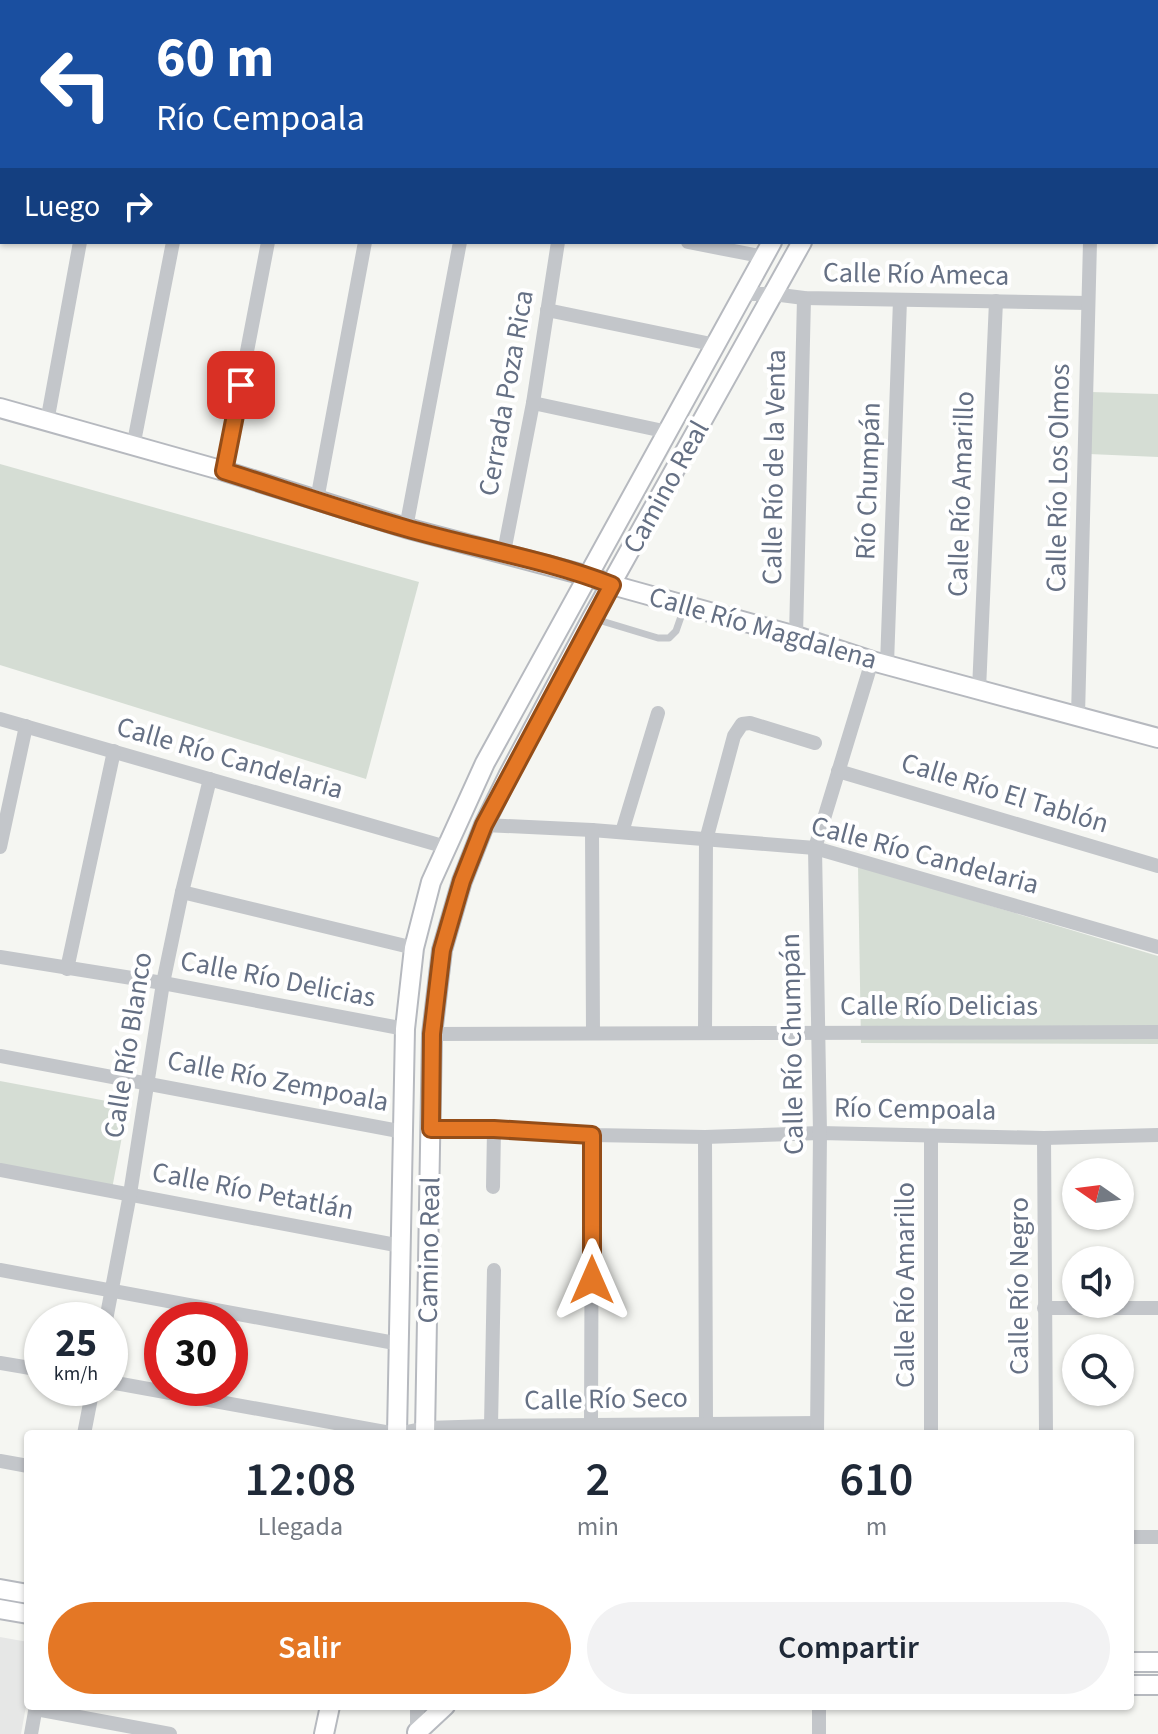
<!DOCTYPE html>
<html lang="es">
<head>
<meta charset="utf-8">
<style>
  :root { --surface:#fff; --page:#f2f2f3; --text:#1f2937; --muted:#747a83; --accent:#e47725 }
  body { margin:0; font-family:"Source Sans 3",sans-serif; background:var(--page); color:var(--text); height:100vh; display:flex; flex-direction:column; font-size:30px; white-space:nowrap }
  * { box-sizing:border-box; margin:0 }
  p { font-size:26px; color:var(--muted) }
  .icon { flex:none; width:44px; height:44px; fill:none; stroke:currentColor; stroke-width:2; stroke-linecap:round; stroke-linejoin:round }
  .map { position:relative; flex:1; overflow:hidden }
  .side { position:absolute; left:24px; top:1430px; width:1110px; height:280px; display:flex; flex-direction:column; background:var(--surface); border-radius:8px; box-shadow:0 2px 6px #0004 }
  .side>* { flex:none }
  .guide { position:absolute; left:0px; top:0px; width:1158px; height:244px; box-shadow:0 2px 6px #0004; background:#1a4fa0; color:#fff; overflow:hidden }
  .needle { width:52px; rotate:284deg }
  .fabs { position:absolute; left:1062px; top:1158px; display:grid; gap:16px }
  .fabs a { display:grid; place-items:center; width:72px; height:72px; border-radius:50%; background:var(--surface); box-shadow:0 2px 6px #0004; font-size:40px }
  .speed { position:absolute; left:24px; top:1302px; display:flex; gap:16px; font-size:40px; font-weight:700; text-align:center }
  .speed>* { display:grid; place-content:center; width:104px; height:104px; border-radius:50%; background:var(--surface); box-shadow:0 2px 6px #0004; line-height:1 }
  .speed small { font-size:20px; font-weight:400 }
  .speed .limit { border:12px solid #d22; background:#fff; color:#111 }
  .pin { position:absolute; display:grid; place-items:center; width:68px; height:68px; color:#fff; margin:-34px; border-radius:16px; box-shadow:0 4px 12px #0006 }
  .me { position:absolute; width:88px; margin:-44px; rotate:0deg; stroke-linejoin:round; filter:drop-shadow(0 0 6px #0008) }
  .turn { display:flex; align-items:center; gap:28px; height:168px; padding:0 24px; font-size:36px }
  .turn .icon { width:104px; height:104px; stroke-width:2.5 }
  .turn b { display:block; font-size:56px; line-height:68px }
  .then { display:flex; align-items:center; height:76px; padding:0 24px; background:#0003; gap:16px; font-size:30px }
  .eta { display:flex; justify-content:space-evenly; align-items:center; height:136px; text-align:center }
  .eta b { font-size:48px; font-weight:600; line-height:56px }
  .primary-button { display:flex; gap:16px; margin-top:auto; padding:16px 24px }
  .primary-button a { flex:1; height:92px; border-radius:48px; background:var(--accent); color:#fff; font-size:32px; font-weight:600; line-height:92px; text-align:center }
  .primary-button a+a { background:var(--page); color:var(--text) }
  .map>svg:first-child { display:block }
  .built { fill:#e6e7e6 }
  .green { fill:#d5ddd4 }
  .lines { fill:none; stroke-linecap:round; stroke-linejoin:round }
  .secondary-casing { stroke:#b6b9bf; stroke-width:22 }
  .lane { stroke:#c3c6ca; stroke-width:7 }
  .street { stroke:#c3c6ca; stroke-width:14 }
  .secondary { stroke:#fff; stroke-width:18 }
  .route-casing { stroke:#944d18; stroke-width:20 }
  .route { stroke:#e47725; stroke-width:14 }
  .labels { text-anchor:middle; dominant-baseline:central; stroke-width:8; stroke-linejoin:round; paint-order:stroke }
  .street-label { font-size:28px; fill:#657084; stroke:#fff }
</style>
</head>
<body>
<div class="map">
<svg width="1158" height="1734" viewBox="0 0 1158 1734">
  <rect width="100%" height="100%" fill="#f5f6f2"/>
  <polygon class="built" points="0,1637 28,1642 28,1695 21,1734 0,1734"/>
  <g class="green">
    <polygon points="933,0 1087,0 1087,2 932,2"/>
    <polygon points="1091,392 1158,394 1158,457 1089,454"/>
    <polygon points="0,464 419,582 366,779 0,665"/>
    <polygon points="858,866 1158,956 1158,1044 861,1043"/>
    <polygon points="0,1081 128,1105 111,1194 0,1174"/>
  </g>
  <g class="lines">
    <g class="secondary-casing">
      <g id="secondary">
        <polyline points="1156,125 1158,125"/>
        <polyline points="0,408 224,471 406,528 588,576 612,585 796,636 872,661 1158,738"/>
        <polyline points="397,1434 405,1029 414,948 431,882 485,763 772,242"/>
        <polyline points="425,1434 432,1034 442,950 462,881 484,825 508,776 592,618 802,242"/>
        <polyline points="0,1589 28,1594"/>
        <polyline points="0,1609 28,1614"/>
        <polyline points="1130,1662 1158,1662"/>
        <polyline points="1130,1685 1158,1685"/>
        <polyline points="417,1732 445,1706"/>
        <polyline points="324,1734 330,1706"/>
      </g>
    </g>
    <polyline class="lane" points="595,619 658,638 669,638 676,631 684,608"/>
    <g class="street">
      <polyline points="434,0 445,2"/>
      <polyline points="1088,0 1089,2"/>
      <polyline points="37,2 37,0"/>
      <polyline points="124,2 125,0"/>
      <polyline points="220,2 221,0"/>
      <polyline points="315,2 315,0"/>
      <polyline points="410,2 410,0"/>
      <polyline points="908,2 909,0"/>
      <polyline points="1156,4 1158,4"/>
      <polyline points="0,191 2,180"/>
      <polyline points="688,242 765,257"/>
      <polyline points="744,294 773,294 804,298 1088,303"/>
      <polyline points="547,310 716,345"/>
      <polyline points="533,403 668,432"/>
      <polyline points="47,422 80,242"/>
      <polyline points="133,447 173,242"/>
      <polyline points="224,471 268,242"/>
      <polyline points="317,500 365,242"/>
      <polyline points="406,528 460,242"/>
      <polyline points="504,552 533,403 558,242"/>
      <polyline points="796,636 804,298"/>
      <polyline points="887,664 900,300"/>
      <polyline points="979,690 996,301"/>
      <polyline points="1078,716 1090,242"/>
      <polyline points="0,719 446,847"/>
      <polyline points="838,771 1158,866"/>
      <polyline points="484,825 592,830 815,848 1158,947"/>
      <polyline points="592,830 593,1033"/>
      <polyline points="622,832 658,713"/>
      <polyline points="0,847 26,726"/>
      <polyline points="182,892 414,948"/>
      <polyline points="0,957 163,983 405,1029"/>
      <polyline points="67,969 114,751"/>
      <polyline points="705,1033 706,840 734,736 742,724 750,723 815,743"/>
      <polyline points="432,1034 1158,1032"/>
      <polyline points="0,1056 404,1132"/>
      <polyline points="431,1129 494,1129 592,1135 705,1137 820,1133 1044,1138 1158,1135"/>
      <polyline points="705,1137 706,1424"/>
      <polyline points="1044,1138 1046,1434"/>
      <polyline points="0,1170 401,1246"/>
      <polyline points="493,1187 494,1129"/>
      <polyline points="0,1270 400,1344"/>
      <polyline points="1044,1308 1158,1308"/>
      <polyline points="106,1320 130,1194 163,983 182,892 210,779"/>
      <polyline points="0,1363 42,1370"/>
      <polyline points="110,1382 396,1434"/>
      <polyline points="591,1425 592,1135"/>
      <polyline points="491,1426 494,1270"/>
      <polyline points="84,1434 93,1388"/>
      <polyline points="397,1434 426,1428 491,1426 817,1423"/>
      <polyline points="817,1434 820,1133 815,848 872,661"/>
      <polyline points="931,1434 931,1137"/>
      <polyline points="0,1461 28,1466"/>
      <polyline points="1130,1537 1158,1537"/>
      <polyline points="819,1706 819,1734"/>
      <polyline points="36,1709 170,1734"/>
      <polyline points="31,1734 36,1706"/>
      <polyline points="417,1734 417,1706"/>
    </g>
    <use href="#secondary" class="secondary"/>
  </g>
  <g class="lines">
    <g class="route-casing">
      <path id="route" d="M241,385l-17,86c60,19 121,40 181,57 69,20 140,31 207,57l-128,240 -22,56 -20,69 -10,84 -1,95h63l98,6v145"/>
    </g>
    <use href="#route" class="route"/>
  </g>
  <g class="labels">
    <g class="street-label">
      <text transform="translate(916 274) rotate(1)">Calle Río Ameca</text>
      <text transform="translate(506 393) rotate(-80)">Cerrada Poza Rica</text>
      <text transform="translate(774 467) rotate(-89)">Calle Río de la Venta</text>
      <text transform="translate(1058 478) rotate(-89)">Calle Río Los Olmos</text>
      <text transform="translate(868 481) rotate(-88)">Río Chumpán</text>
      <text transform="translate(666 487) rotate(-61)">Camino Real</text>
      <text transform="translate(961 494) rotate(-88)">Calle Río Amarillo</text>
      <text transform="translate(763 628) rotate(16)">Calle Río Magdalena</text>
      <text transform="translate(230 758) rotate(16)">Calle Río Candelaria</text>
      <text transform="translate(1005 793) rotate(17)">Calle Río El Tablón</text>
      <text transform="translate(925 855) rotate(15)">Calle Río Candelaria</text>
      <text transform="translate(278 979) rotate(11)">Calle Río Delicias</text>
      <text x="939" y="1006">Calle Río Delicias</text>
      <text transform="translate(792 1044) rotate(-91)">Calle Río Chumpán</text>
      <text transform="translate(128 1045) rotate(-81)">Calle Río Blanco</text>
      <text transform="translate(278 1081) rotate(11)">Calle Río Zempoala</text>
      <text transform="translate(915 1109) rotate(1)">Río Cempoala</text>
      <text transform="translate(253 1191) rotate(11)">Calle Río Petatlán</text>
      <text transform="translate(429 1250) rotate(-89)">Camino Real</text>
      <text transform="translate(905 1285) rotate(-90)">Calle Río Amarillo</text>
      <text transform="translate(1019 1286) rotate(-90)">Calle Río Negro</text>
      <text transform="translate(606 1399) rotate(-1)">Calle Río Seco</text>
    </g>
  </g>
</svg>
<div class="fabs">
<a><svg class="needle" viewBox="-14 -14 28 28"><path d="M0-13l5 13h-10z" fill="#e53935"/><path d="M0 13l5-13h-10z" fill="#747a83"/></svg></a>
<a><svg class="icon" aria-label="sound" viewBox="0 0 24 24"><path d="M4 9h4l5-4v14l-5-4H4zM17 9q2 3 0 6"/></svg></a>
<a><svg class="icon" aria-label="search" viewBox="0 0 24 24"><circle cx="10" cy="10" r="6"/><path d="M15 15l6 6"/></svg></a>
</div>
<div class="speed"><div>25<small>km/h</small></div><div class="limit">30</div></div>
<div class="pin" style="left:241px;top:385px;background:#d93025"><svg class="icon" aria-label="arrive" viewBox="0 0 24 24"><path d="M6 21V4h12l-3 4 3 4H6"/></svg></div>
<svg class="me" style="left:592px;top:1280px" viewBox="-20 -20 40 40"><path d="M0-17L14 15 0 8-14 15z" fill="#e47725" stroke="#fff" stroke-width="4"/></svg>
<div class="guide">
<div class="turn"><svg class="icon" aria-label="left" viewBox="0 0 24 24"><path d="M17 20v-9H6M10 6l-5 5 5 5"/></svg><div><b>60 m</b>Río Cempoala</div></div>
<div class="then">Luego<svg class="icon" aria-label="right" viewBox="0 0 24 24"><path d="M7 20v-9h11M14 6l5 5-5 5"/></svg></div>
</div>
<section class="side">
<div class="eta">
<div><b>12:08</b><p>Llegada</p></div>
<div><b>2</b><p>min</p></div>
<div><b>610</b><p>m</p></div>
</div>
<div class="primary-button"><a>Salir</a><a>Compartir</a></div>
</section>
</div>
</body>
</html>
